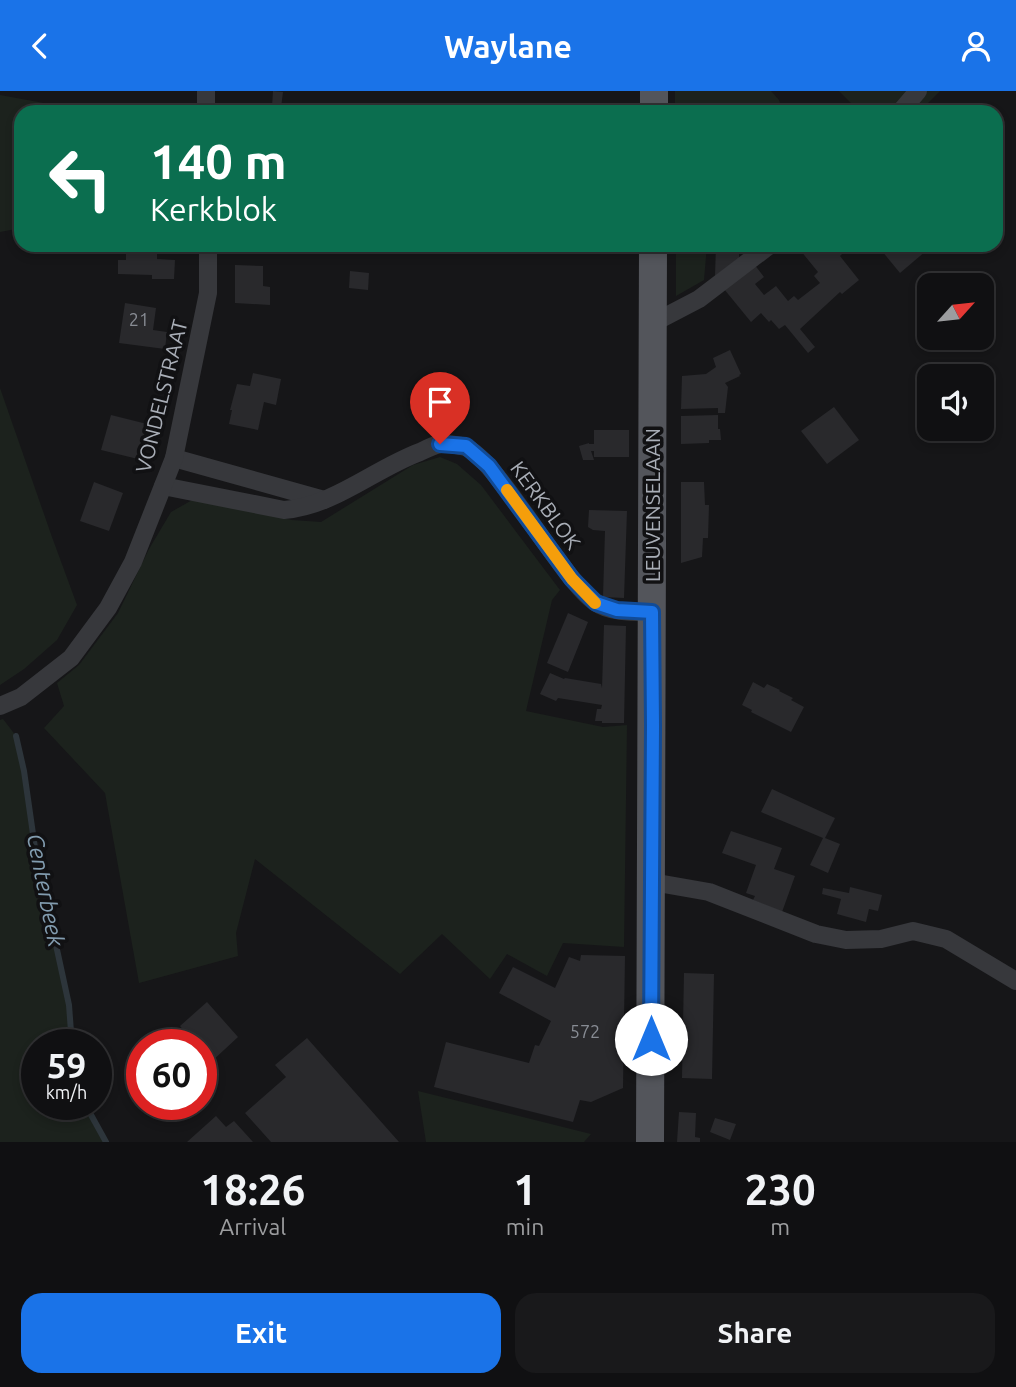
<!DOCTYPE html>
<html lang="en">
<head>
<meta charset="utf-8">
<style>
  :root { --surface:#101012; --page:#19191b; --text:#f1f3f6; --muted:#9c9d9f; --line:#303032; --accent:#1a73e8 }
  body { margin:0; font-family:Ubuntu,sans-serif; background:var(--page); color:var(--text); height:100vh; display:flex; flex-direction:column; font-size:26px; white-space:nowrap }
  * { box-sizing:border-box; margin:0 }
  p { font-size:23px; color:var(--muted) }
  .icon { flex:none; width:38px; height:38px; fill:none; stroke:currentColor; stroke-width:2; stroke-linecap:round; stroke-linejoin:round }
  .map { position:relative; height:1051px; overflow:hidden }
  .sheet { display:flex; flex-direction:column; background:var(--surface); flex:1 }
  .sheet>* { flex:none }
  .banner { position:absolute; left:14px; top:14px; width:989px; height:147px; border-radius:21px; box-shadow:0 4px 10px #0003,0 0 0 2px var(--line); background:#0b6e4f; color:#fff; overflow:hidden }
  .needle { width:46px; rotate:63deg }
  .buttons { position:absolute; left:917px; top:182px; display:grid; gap:14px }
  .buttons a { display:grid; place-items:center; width:77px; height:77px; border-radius:14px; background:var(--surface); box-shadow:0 4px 10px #0003,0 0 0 2px var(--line); font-size:35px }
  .speed { position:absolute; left:21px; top:938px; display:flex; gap:14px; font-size:35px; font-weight:700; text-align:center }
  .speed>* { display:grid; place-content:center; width:91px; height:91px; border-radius:50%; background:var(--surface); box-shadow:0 4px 10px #0003,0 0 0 2px var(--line); line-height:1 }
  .speed small { font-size:18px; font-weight:400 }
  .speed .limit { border:10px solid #d22; background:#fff; color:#111 }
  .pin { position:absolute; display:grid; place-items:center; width:60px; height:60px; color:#fff; margin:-72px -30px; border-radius:50% 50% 50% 0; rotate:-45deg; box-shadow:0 0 7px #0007 }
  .pin .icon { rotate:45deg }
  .me { position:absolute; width:77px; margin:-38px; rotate:0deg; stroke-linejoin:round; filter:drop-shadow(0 0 5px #0008) }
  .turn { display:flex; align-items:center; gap:24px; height:147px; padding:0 21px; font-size:32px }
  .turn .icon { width:91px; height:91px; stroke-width:2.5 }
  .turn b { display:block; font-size:49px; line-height:60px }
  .eta { display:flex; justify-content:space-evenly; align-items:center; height:119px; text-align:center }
  .eta b { font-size:42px; font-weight:700; line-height:49px }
  .cta { display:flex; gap:14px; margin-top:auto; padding:14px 21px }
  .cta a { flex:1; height:80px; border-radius:21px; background:var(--accent); color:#fff; font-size:28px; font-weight:700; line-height:80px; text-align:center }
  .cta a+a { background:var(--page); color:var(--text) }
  header { display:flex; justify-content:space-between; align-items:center; height:91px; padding:0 21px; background:var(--accent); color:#fff; font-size:32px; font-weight:700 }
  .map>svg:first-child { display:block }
  .green { fill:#1c221d }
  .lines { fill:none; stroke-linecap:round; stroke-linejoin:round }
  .stream { stroke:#2d353b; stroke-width:6 }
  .building { fill:#29292c }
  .minor { stroke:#37383c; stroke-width:18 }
  .primary { stroke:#53555b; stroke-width:28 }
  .route-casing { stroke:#114b97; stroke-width:18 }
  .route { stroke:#1a73e8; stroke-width:12 }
  .slow { stroke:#f59e0b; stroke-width:12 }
  .labels { text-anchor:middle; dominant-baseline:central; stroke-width:7; stroke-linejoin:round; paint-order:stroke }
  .number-label { font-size:18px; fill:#888c94 }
  .street-label { font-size:21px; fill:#a9aeb7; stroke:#111113 }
  .water-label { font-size:23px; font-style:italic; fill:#829caf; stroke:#111113 }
</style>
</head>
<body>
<header><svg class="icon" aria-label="back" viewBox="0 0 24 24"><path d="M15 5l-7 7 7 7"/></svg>Waylane<svg class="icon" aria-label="person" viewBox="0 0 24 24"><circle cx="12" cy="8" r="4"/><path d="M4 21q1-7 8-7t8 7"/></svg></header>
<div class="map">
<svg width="1016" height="1051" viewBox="0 0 1016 1051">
  <rect width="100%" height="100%" fill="#161618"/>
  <g class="green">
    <polygon points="675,0 771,0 779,9 783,21 675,21"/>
    <polygon points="839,0 940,0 919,21 860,21"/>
    <polygon points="0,4 93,21 21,21 21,137 0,141"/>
    <polygon points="676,154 707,154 704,189 676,205"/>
    <polygon points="0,297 52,446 77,514 57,549 24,578 0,594"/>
    <polygon points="440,366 457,373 481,394 560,499 552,509 526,620 603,636 627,634 624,856 563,852 547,885 507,863 490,888 442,843 400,883 255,768 236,842 238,865 139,892 105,702 44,637 64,615 57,592 79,574 118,522 149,458 171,421 194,408 292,429 321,431 413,374"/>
    <polygon points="3,628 16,645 24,680 35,757 69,914 72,954 37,954 37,1013 85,1013 106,1051 0,1051 0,629"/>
    <polygon points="418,1000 591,1043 584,1051 426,1051"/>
  </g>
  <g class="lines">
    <g class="stream">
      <polyline points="16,645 24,680 35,757 69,914 72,954"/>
      <polyline points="85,1013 106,1051"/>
    </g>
  </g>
  <g class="building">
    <polygon points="273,0 283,1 281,17 272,16"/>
    <polygon points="126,154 157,154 157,168 175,169 174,188 152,188 152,184 118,183 118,169 126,169"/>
    <polygon points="716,154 751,154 751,157 746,161 739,161 739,167 715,185"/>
    <polygon points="796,154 835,154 842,163 840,165 859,189 842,203 840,201 800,238 815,256 808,262 785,234 779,238 771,229 769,231 761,222 751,231 724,198 754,173 764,186 755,193 764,204 776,195 788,210 794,205 798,209 820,192 814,185 818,181"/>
    <polygon points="877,154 933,154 900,182"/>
    <polygon points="235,174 263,175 263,195 270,196 270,214 235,212"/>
    <polygon points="350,180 369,182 368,199 349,197"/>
    <polygon points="125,212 156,217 153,239 167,241 165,258 119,252"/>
    <polygon points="730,259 741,283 739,284 740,285 725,292 728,296 725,322 718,322 718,317 681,318 682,285 706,283 716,276 713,267"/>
    <polygon points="253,282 281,288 276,314 264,311 258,339 229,333 232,319 230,319 237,293 250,295"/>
    <polygon points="834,316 859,349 827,373 801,340"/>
    <polygon points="111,324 147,333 138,368 101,359"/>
    <polygon points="718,324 718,338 720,338 721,349 709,349 709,352 681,353 681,325"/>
    <polygon points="594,339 629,339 629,366 594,366 594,360 591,360 594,369 583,369 579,355 589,352 589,353 594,353"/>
    <polygon points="94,391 123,402 109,440 80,430"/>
    <polygon points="681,391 704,391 705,414 709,414 708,447 703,447 702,466 681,472"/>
    <polygon points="589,419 627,420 624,507 603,506 605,440 593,439 588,436"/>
    <polygon points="568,522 588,531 568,581 547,572"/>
    <polygon points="604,534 626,535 624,632 602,632 602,630 595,630 597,618 601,618 602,614 558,607 556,610 540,603 550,582 564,588 565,587 601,593 602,597"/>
    <polygon points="753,591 764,597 767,593 780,599 779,600 793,607 791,609 804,616 791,641 751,621 752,619 742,614"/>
    <polygon points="772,698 835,727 825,747 840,753 828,782 810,774 823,747 761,721"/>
    <polygon points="731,740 782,757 774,778 795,785 782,821 753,809 755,805 746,802 756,774 722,762"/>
    <polygon points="850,796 882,804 878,820 869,818 866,831 837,823 841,808 822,803 823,797 849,802"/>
    <polygon points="581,864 625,865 623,997 591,1011 580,1009 573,1031 434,996 446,951 529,972 535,954 539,955 551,930 499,902 513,876 555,897 569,866 580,870"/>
    <polygon points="684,882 714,883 712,988 682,987"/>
    <polygon points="207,911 238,946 211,971 201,960 201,954 196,954 180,935"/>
    <polygon points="307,947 399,1051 271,1051 245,1022 286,986 275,974"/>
    <polygon points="679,1021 696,1022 695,1046 700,1047 700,1051 677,1051"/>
    <polygon points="216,1025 226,1036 234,1030 253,1051 187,1051"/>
    <polygon points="715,1027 736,1033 730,1049 710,1041"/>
  </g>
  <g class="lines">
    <g class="minor">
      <polyline points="206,0 206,21"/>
      <polyline points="900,21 918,0"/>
      <polyline points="653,232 699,208 770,154"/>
      <polyline points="174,367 324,409"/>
      <path d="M163,395l121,24c50,-4 90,-41 136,-58 6,-3 14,-7 20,-8 7,-1 15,1 21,2 31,3 99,132 134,156 15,11 39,10 57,10"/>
      <polyline points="0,615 21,606 71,567 108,517 133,471 174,367 208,202 208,154"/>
      <polyline points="652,791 709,801 816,843 846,849 881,848 913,840 946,848 1016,890"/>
    </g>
    <g class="primary">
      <polyline points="654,21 654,0"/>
      <polyline points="650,1051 653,154"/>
    </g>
  </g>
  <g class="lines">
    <g class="route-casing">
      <polyline id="route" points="440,353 466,355 489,375 572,488 596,512 617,519 652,521 653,635 651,948"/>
    </g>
    <use href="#route" class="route"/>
    <polyline class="slow" points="507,399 572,488 595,512"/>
  </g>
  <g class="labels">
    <g class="number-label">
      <text x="139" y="228">21</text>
      <text x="585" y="940">572</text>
    </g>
    <g class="street-label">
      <text transform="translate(161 305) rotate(-76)">VONDELSTRAAT</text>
      <text transform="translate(546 414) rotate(54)">KERKBLOK</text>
      <text transform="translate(652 414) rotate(-90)">LEUVENSELAAN</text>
    </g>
    <g class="water-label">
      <text transform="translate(46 799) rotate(79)">Centerbeek</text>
    </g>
  </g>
</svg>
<div class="buttons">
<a><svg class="needle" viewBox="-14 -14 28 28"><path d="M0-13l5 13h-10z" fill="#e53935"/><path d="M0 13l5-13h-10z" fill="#9c9d9f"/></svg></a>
<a><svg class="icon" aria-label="sound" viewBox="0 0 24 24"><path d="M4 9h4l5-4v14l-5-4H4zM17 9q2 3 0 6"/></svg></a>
</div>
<div class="speed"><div>59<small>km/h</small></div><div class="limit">60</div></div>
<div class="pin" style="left:440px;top:353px;background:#d93025"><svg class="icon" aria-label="arrive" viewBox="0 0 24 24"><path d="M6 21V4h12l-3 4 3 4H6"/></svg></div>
<svg class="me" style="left:651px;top:948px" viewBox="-20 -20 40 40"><circle r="19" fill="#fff"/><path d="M0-13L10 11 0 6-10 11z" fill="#1a73e8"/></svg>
<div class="banner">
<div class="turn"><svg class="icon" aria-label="left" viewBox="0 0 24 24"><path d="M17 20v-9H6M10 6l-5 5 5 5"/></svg><div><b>140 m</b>Kerkblok</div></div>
</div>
</div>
<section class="sheet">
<div class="eta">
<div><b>18:26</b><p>Arrival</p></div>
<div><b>1</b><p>min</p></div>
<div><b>230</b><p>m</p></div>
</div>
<div class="cta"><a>Exit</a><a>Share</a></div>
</section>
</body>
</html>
